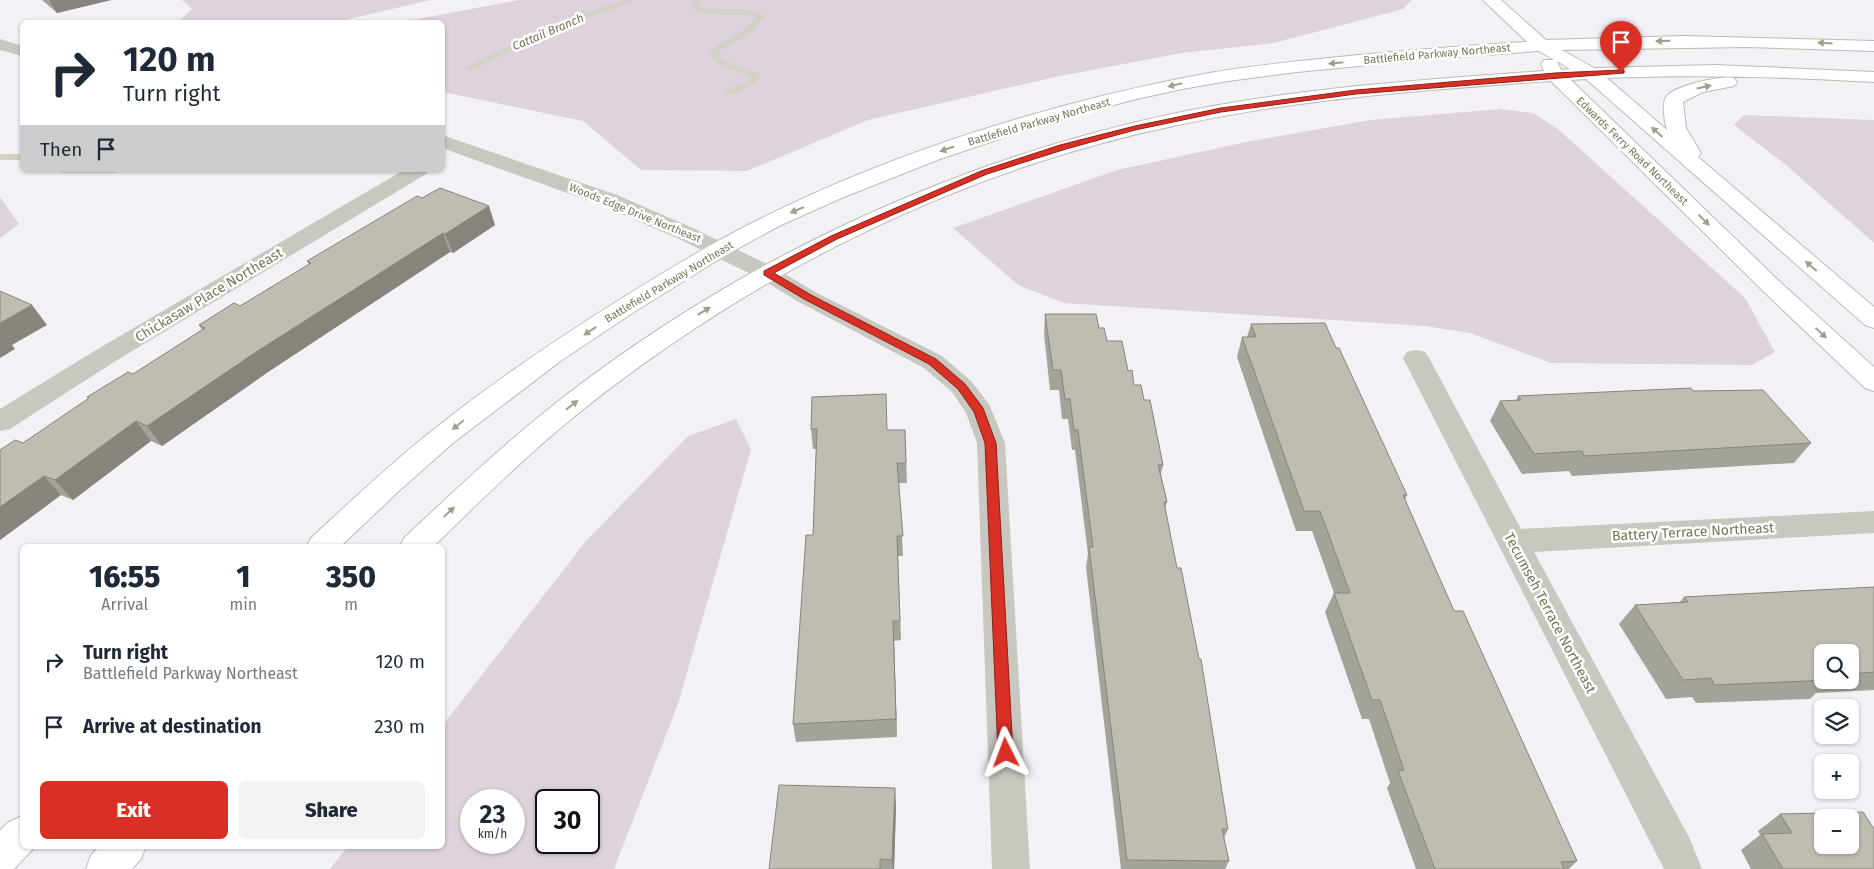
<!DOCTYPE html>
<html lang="en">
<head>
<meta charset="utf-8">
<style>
  :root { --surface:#fff; --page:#f2f2f3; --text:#1f2937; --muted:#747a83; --accent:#d93025 }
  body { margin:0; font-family:"Fira Sans",sans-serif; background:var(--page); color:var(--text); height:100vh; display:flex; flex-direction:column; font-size:19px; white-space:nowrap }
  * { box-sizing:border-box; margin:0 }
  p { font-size:16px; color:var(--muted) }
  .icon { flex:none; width:28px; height:28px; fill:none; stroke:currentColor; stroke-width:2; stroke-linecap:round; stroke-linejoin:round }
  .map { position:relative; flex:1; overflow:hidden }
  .panel { position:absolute; left:20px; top:544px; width:425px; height:305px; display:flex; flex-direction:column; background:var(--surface); border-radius:8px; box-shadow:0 1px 4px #0004 }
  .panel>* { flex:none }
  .top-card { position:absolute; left:20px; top:20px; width:425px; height:152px; border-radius:8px; box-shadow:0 1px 4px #0004; background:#fff; color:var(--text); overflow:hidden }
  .buttons { position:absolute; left:1814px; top:644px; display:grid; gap:10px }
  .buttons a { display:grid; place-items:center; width:45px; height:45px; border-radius:8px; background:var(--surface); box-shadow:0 1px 4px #0004; font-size:25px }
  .speed { position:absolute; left:460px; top:789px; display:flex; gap:10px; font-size:25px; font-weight:700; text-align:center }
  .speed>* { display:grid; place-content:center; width:65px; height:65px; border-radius:50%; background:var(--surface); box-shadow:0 1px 4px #0004; line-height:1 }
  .speed small { font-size:12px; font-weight:400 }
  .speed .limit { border:2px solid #111; border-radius:8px; background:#fff; color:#111 }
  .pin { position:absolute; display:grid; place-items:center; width:42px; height:42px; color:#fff; margin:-51px -21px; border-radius:50% 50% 50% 0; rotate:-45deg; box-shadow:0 0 5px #0007 }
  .pin .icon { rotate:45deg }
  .me { position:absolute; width:55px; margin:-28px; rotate:357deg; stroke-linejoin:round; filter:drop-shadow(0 0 4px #0008) }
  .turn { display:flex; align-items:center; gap:18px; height:105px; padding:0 20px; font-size:22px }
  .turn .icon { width:65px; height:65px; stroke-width:2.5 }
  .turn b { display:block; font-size:35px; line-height:42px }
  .then { display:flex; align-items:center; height:48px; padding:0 20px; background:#0003; gap:10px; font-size:19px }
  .eta { display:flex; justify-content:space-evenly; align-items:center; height:85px; text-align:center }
  .eta b { font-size:30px; font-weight:800; line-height:35px }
  .primary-button { display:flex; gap:10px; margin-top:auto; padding:10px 20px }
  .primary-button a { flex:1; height:58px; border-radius:8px; background:var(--accent); color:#fff; font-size:20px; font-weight:800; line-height:58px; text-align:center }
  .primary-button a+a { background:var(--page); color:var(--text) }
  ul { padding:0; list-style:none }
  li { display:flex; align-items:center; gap:15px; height:65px; padding:0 20px }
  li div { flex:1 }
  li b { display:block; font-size:19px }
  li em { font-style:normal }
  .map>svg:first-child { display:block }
  .green { fill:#ded2dd; fill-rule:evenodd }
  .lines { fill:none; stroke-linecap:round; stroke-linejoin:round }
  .stream { fill:#d3d0c6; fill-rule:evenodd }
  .major-casing { stroke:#bcbbb3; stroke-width:2 }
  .minor { fill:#c9c8c0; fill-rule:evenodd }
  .major { fill:#fff; fill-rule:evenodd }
  .wall { fill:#a4a399; fill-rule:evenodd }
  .shaded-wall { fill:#86847d }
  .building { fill:#bfbdb2; stroke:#86847d; fill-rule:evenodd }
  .oneway { fill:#a19f8c }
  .route { fill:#d93025; stroke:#8d1f18 }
  .labels { text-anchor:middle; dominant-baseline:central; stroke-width:5; stroke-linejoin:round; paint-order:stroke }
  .far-street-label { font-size:11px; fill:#79765a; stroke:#fff }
  .far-water-label { font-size:12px; font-style:italic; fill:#7c7159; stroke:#fff }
  .street-label { font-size:14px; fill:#79765a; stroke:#fff }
</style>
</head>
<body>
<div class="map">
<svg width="1874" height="869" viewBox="0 0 1874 869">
  <rect width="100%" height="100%" fill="#f3f1f6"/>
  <g class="green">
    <polygon points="182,0 431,0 336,22 178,22 192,9"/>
    <polygon points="519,0 1412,0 1403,9 1274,43 1182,53 1055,77 868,120 747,171 641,170 583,121 443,92 442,22 401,22"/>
    <polygon points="1501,109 1533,113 1558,129 1745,298 1775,352 1752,365 1551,363 1470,333 1425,326 1064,303 1018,285 953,228 1117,170 1246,142 1370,120"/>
    <polygon points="1744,115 1874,120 1874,243 1786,165 1734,125"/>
    <polygon points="0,197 19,224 0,238"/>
    <path d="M736,419l15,30 -73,255 -64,165h-284l18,-23h94l1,-121 143,-184 102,-105zM471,800h43v42h-43zM546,800h43v42h-43z"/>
  </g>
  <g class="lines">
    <g class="stream">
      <polygon points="624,0 636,0 550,32 470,71 463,69 545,28"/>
      <path d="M694,0h8l-4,6 6,2 39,2 20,4 1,2 -9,14 -36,21v6l4,3 36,14 1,2c-6,9 -23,20 -35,19v-4l24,-11 2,-3 -29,-11 -11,-8v-8l38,-24 7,-9c-21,-7 -48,4 -66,-10z"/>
      <rect x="0" y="154" width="22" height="6"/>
      <polygon points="58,170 120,170 115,173 63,173"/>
    </g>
    <g class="major-casing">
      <g id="major">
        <path d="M1483,0h18l45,40 137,-4 191,5v10l-127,-4 -185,3 32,18 121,-3 159,7v10c-89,-5 -178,-8 -267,-4l60,52c-2,-8 -5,-22 -2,-31 4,-13 57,-24 69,-21l3,4 -3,4 -31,6 -20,10 3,26 15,25 -3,4 176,150v21l-9,-3 -279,-246 -15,1 209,202 94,85v24l-9,-3 -101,-96 -213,-211c-126,9 -255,18 -378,45 -217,46 -419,147 -592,285 -52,42 -99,88 -147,135h-34l4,-8c51,-48 102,-96 157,-139 179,-139 390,-238 611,-285 122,-26 248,-34 372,-43l-3,-7 3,-4h10l-15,-9 -109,8 -133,13 -69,9 -46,8 -50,11 -94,26 -98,33 -96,38 -65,29 -53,29 -92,57 -72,48 -109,83 -53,47 -59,56h-34l4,-8c40,-37 79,-74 122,-108 61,-49 127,-93 194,-135 44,-27 88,-54 135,-77 134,-67 296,-117 442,-144 51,-9 103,-14 155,-19 56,-5 112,-10 168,-13zM1557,61l13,8 -9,1z"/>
        <polygon points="22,816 22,846 36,846 14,869 0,869 0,830 9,822"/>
        <polygon points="100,846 146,846 141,859 132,869 86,869 91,855"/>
      </g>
    </g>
    <g class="minor">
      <polygon points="0,39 22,46 22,56 0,50"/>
      <polygon points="442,135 617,195 695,229 775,268 815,292 942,356 971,381 989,404 1005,443 1030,869 992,869 977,443 966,413 953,393 924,368 799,302 759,278 679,239 601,205 442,148"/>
      <polygon points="404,170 429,170 426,174 114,362 10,429 0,431 0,409 96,350"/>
      <polygon points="1416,350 1425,352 1429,358 1521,529 1874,511 1874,533 1534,552 1689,837 1702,869 1664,869 1403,358 1407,352"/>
    </g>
    <use href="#major" class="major"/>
  </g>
  <g class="wall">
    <polygon points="42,0 111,0 57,13"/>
    <polygon points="422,198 495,225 453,253 450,252 268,372 162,446 151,441 73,500 61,495 0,540 23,443 89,399 87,397 133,374 202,330 199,325 240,306 309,265 307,261"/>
    <polygon points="1045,314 1099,328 1107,341 1128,371 1134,385 1144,400 1163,465 1161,474 1167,502 1165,508 1228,829 1224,838 1229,861 1225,869 1121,869 1086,567 1088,554 1075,450 1072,450 1068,419 1062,419 1059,390 1050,390 1044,334"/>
    <polygon points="1251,324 1336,348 1407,495 1405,500 1454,611 1577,861 1569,869 1416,869 1387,788 1390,783 1369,719 1362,719 1325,612 1334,593 1312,531 1296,531 1237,357 1242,337 1247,337"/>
    <polygon points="1693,391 1811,443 1794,463 1572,476 1569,471 1522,474 1490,421 1500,401 1516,401 1518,396"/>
    <polygon points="811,429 888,430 905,430 907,483 899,483 903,556 898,556 901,640 894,641 897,737 796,742 793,724 813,535 816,449 813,449"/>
    <path d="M1874,587v103l-58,3 -6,6 -114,4 -4,-6 -26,2 -47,-75 16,-19 45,-3 4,-5zM1850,652v28h-28z"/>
    <polygon points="896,805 894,869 769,869"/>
    <polygon points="1780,814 1874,869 1751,869 1741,850 1760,835 1758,831"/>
  </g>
  <g class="shaded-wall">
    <polygon points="49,0 111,0 57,13"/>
    <polygon points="489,206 495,225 453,253 445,234"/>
    <polygon points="443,233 450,252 268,372 162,446 147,426 256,352"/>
    <polygon points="32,305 47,325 12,345 15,349 0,358 0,323"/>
    <polygon points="136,421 151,441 73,500 55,480"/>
    <polygon points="44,476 61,495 0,540 0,507"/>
    <polygon points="893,621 894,641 897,737 896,719"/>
    <polygon points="895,788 896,805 894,869 893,869 892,860"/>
  </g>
  <g class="building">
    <polygon points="440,188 489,206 445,234 443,233 256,352 147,426 136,421 55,480 44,476 0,507 0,450 15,440 23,443 89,398 87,397 128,372 133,374 205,328 199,325 234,303 240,306 311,263 307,261 417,196 422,198"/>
    <polygon points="0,291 32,305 0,323"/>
    <polygon points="1045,314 1096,314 1099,328 1104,328 1107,341 1122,341 1128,371 1132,370 1134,385 1141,385 1144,400 1150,400 1163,465 1158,465 1167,502 1164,502 1177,568 1181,568 1199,659 1201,659 1228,829 1222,829 1229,861 1127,860 1089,547 1093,547 1078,430 1074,430 1070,399 1065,399 1061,370 1053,370"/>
    <polygon points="1325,323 1336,348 1339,348 1407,495 1403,495 1454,611 1463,611 1577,861 1561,862 1564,869 1435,869 1398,771 1404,770 1380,700 1372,700 1334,593 1350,593 1320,511 1304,511 1242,337 1256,337 1251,324"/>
    <polygon points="1691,388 1693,391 1763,390 1811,443 1584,456 1582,451 1534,454 1500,401 1521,400 1518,396"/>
    <polygon points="886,394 887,430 905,430 906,463 897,463 903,536 897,536 900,621 893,621 896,719 793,724 806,535 813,535 817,429 811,429 812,397"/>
    <polygon points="1874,587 1874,672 1850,674 1850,652 1822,652 1822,680 1831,680 1714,685 1711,678 1683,680 1635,605 1688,602 1684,597"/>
    <polygon points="779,785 895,788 892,860 880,859 880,869 769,869"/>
    <path d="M1863,812l11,17v40h-91l-21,-35 30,-1 -12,-19zM1822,818h28v27h-28z"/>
  </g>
  <defs><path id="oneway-solid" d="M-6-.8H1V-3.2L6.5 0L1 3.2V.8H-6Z" transform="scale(1.25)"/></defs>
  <g class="oneway">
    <use href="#oneway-solid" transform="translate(1663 41) rotate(179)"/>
    <use href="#oneway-solid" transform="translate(1825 43) rotate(-177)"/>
    <use href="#oneway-solid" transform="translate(1336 63) rotate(174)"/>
    <use href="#oneway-solid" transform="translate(1175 85) rotate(167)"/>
    <use href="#oneway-solid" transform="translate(1704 87) rotate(-12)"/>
    <use href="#oneway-solid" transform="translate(1657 132) rotate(-139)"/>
    <use href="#oneway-solid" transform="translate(947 149) rotate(161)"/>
    <use href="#oneway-solid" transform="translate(797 210) rotate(157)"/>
    <use href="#oneway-solid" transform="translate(1704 220) rotate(44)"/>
    <use href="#oneway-solid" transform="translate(1811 266) rotate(-139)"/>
    <use href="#oneway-solid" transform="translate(704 311) rotate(-31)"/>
    <use href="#oneway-solid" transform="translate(590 331) rotate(146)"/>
    <use href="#oneway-solid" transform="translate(1821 333) rotate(43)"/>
    <use href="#oneway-solid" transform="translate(572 405) rotate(-38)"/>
    <use href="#oneway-solid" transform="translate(458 425) rotate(141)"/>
    <use href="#oneway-solid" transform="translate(449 512) rotate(-43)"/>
  </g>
  <polygon class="route" points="1621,70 1624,70 1624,73 1356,94 1221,112 1135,130 1066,149 987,174 837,239 774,273 811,295 936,359 965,384 983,408 996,443 1013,753 1011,758 1006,760 1001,758 998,753 985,443 974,412 958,389 929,364 804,299 764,275 764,271 831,236 981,171 1060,145 1135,126 1221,108 1356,90 1555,73"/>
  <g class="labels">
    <g class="far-street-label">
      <text transform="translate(1437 54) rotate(-5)">Battlefield Parkway Northeast</text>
      <text transform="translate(1039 122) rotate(-16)">Battlefield Parkway Northeast</text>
      <text transform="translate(1632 151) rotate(44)">Edwards Ferry Road Northeast</text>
      <text transform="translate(635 213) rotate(22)">Woods Edge Drive Northeast</text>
      <text transform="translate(669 282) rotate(-31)">Battlefield Parkway Northeast</text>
    </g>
    <g class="far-water-label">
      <text transform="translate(548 32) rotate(-23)">Cattail Branch</text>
    </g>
    <g class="street-label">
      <text transform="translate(209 295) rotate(-31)">Chickasaw Place Northeast</text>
      <text transform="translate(1693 532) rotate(-3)">Battery Terrace Northeast</text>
      <text transform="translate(1550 613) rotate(62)">Tecumseh Terrace Northeast</text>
    </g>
  </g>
</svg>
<div class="buttons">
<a><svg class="icon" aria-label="search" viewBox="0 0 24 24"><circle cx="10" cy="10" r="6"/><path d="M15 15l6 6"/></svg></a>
<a><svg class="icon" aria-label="layers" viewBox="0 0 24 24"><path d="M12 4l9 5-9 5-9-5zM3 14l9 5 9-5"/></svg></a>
<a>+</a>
<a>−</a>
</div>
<div class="speed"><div>23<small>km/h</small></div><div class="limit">30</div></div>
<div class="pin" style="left:1621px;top:72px;background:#d93025"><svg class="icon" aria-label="arrive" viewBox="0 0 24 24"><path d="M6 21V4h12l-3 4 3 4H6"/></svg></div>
<svg class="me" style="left:1006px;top:753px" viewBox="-20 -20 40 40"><path d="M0-17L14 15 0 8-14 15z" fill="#d93025" stroke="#fff" stroke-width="4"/></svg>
<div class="top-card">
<div class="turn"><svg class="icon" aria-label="right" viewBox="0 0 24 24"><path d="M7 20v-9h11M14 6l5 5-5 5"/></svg><div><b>120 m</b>Turn right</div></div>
<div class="then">Then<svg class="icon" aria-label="arrive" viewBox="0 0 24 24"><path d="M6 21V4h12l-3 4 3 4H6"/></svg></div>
</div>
<section class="panel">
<div class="eta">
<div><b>16:55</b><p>Arrival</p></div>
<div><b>1</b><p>min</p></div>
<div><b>350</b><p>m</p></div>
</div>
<ul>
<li><svg class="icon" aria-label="right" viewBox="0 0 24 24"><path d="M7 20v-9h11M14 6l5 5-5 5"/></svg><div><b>Turn right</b><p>Battlefield Parkway Northeast</p></div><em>120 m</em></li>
<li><svg class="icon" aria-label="arrive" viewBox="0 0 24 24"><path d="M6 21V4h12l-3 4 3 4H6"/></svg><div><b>Arrive at destination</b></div><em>230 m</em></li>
</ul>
<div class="primary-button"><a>Exit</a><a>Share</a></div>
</section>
</div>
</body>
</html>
